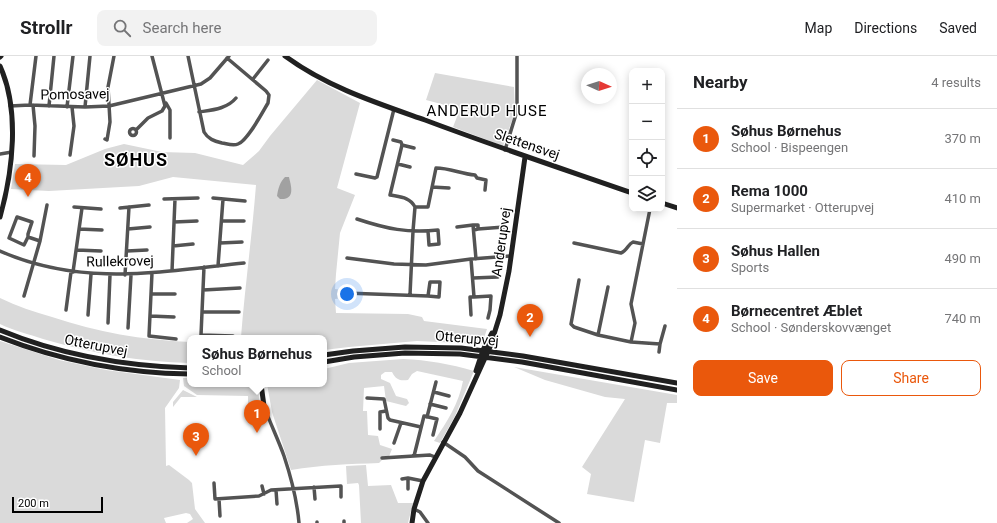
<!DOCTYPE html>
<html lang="en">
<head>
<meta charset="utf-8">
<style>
	body { margin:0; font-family:Roboto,sans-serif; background:#f2f2f2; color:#202124 }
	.controls { position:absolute; right:12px; top:12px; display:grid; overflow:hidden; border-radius:8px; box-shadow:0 2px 10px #0003 }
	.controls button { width:36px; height:36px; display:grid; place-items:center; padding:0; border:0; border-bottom:1px solid #e0e0e0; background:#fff; color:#202124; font:20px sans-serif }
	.compass { position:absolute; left:581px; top:12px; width:36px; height:36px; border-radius:50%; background:#fff; box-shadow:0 2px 10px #0003; rotate:93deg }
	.scale { position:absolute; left:12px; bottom:10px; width:91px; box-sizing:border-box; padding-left:4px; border:2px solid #000; border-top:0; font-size:11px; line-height:14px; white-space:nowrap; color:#000; -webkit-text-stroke:3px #fff; paint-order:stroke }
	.you { position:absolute; left:347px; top:238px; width:14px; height:14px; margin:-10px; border:3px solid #fff; border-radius:50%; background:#1a73e8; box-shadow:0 0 0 6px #1a73e833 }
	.badge { display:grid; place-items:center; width:26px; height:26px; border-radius:50%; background:#ea580c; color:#fff; font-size:13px; font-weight:700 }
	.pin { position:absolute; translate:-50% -33px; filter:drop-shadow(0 1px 2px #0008) }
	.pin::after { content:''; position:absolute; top:21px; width:14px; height:12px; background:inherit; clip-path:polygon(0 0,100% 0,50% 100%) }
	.popup { position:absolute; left:187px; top:279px; width:140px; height:52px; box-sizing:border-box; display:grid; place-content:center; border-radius:8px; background:#fff; filter:drop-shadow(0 1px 3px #0005); font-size:13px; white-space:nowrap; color:#757577 }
	.popup b { font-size:15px; color:#202124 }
	.popup::after { content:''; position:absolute; left:50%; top:100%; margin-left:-8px; border:8px solid transparent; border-top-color:#fff }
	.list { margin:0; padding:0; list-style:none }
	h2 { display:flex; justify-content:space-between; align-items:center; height:52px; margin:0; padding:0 16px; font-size:17px }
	h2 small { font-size:13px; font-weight:400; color:#757577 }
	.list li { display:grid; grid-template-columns:26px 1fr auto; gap:12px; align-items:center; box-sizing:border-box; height:60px; padding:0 16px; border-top:1px solid #e0e0e0 }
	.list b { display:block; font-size:15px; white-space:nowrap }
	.list p { margin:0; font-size:13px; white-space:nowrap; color:#757577 }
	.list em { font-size:13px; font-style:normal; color:#757577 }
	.actions { display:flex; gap:8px; padding:12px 16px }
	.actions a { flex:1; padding:9px 0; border:1px solid #ea580c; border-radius:8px; text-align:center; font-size:14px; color:#ea580c }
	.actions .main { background:#ea580c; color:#fff }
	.icon { flex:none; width:22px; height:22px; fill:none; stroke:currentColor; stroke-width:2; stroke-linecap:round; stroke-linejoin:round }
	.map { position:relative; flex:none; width:677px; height:467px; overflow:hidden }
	header { display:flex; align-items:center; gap:24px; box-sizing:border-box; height:56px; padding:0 20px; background:#fff; border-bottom:1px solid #e0e0e0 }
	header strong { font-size:19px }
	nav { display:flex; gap:22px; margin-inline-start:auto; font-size:14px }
	.search { width:280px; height:36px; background:#f2f2f2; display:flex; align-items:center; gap:10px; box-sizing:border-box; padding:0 14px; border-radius:8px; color:#757577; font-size:15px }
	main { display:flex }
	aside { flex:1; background:#fff }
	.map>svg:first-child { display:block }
	.green { fill:#dadada }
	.water { fill:#a1a1a1 }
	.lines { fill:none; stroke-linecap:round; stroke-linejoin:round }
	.street { stroke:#535353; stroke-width:3.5 }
	.secondary { stroke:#202020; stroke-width:5 }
	.labels { text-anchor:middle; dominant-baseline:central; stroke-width:3; stroke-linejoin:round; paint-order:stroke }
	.street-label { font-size:14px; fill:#000; stroke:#fff }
	.neighbourhood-label { font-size:15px; letter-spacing:1px; fill:#000; stroke:#fff }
	.district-label { font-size:18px; font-weight:bold; letter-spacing:1px; fill:#000; stroke:#fff }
</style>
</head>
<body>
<header>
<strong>Strollr</strong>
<div class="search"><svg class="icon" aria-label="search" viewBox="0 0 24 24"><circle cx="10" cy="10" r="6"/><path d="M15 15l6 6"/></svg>Search here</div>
<nav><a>Map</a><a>Directions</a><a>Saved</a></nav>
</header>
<main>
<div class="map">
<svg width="677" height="467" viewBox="0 0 677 467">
	<rect width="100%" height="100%" fill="#fff"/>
	<!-- green -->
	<path class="green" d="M 435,17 L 514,31 L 515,56 L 503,90 L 453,71 L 460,53 L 426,44 Z
		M 317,24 L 360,47 L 337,132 L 355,139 L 340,177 L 336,218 L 335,233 L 342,234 L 342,242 L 335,243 L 336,257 L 408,258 L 422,261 L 424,265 L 487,273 L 482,288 L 417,285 L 349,291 L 324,294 L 324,282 L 206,282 L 206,280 L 241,281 C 245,230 252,180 256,129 L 173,121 L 139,130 L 49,135 L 11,133 L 15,108 L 66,109 L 105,93 L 124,88 L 162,96 L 195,97 L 243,109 L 259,95 L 270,80 Z
		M 0,242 C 17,250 34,256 52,261 C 97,276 142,284 190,286 L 190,307 C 140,306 91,297 43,283 C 29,278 14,275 0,268 Z
		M 0,285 L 59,304 L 106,314 L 180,324 L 179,332 L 165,352 L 166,410 L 169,409 L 189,424 L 192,427 L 195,453 L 205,467 L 187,467 L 193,463 L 190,458 L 186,457 L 164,462 L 166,467 L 0,467 Z
		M 403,303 C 428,304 450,308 474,315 L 455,360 L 440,387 L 434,385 C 447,366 459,347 463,325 L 417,315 L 412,318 L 408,324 C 400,325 396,324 392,316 L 385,316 L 381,319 L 381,323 L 390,327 L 396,340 L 407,343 L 409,347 L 406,350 L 386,345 L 384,330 L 364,332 L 363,355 L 367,355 L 368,379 L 378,380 L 380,389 L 392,393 L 388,403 L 382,404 L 379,407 C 350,408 321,409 291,414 L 272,356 L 267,328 L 324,328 L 324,313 L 349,307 Z
		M 514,311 L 677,339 L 677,347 L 667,347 L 660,387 L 645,384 L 634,446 L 587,438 L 591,418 L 582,411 L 625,343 L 605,341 L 545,324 Z
		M 183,322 L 190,322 L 190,328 L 257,328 L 260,348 L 248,350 L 248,340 L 197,339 L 184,330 Z
		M 183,334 L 197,341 L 181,341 L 173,351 L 173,346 Z
		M 366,409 L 368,430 L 391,429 L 398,447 L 413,447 L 408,467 L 361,467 L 359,429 L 358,427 L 347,428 L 346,410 Z"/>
	<!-- water -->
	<path class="water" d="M 285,121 L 289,121 C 291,130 296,144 280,143 L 277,140 C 278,133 280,126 285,121 Z"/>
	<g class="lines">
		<!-- street -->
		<path class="street" d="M 188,0 L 204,76 C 208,83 214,85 222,87 C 228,88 233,90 238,88 C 248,84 262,57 268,47 L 269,39 L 266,35 L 227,2
			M 253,23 L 268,4
			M 166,47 L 170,54 L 170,82
			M 30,49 L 36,0
			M 33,49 L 35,70 L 34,100
			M 10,50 L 30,49 L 85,51 L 109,50 L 201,28 L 210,22 L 229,0
			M 49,50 L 54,0
			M 67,51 L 73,0
			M 85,51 L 90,0
			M 199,56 C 212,54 227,53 236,42
			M129.5 76a3.5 3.5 0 1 1 7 0a3.5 3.5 0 1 1-7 0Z
			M 136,74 L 148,62 L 162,55 L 165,50 L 152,0
			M 105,83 L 107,84 L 110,66 L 108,31 L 114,0
			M 393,84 L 401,86 L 402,89
			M 414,92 L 402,89 L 390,139 C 400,141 410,141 415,151
			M 505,94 L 517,55 L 517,0
			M 0,98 L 12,96
			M 70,99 L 74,70 L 72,51
			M 398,108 L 410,111
			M 356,118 L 375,122 L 377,121 L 394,53
			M 432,131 L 449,132
			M 213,142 L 245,145
			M 164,143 L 198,142
			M 74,151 L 101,153
			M 415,151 L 428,151 L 436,112 C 450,112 461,118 475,119 L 477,122 L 486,124 L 485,134
			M 120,152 L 149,149
			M 357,163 C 387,173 407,177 438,174 L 439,188 L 429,189 L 428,175
			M 222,165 L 244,165
			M 174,166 L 197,165
			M 457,171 L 473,169
			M 79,173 L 102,174
			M 128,173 L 150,171
			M 478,173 L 504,171
			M 474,174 L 478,173 L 478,169 L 473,169 L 476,203
			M 28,181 L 24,189 L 9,182 L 17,161 L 32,166 L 28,178 L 28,181 L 40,185
			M 220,187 L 242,186
			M 574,187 L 621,197 C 627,195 628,188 633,186 L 643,188
			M 173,190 L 193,188
			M 77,194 L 101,195
			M 0,195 C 81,231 159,216 244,207
			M 127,195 L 147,194
			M 347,202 L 394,208 L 426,209 L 471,203 L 511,200
			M 218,210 L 223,143
			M 204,211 L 201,279 L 233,280
			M 172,215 L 175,143
			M 73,216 L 82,152
			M 152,217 L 149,280 L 176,283
			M 125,219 L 129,151
			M 473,222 L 498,221
			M 579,224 L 571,268 L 574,271 L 598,279
			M 608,231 L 598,279 L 631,286 L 635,267 L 631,248 L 650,153
			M 203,234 L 240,232
			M 345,237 L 428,240 L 430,226 L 440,226 L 439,241 L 428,240
			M 151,238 L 175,238
			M 410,239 L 413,175 L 415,151
			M 24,240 L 40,185 L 47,149
			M 474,241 L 491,240 L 490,254 L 488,262
			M 66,254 L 71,216
			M 202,256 L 239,256
			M 88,259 L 91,218
			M 471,259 L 470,241 L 474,241 L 471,203
			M 150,260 L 174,261
			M 108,267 L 110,219
			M 128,272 L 131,219
			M 631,286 L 660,288 L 665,270
			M 659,296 L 660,288
			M 434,336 L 449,340
			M 367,342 L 384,343 L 388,362 L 390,364 L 421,371
			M 430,348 L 446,352
			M 264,350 C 270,367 278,383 284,400 C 291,421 297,444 299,467
			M 427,361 L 436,326
			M 380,373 L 380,356 L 386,355
			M 443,386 L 465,401 L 478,415 L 559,467
			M 394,387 L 401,367
			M 414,400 L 424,360 L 437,363 L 433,379
			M 382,402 L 430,399 L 435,401
			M 402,423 L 408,422
			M 214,427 L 215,443 L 259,440 L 271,434 L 341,430 L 341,441
			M 262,430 L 264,438
			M 314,431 L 315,443
			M 408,433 L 408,422 L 423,425
			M 276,434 L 277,448
			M 219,443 L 220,460
			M 414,453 L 420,456 L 428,467
			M 344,465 L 344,467
			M 317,466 L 317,467"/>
		<!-- secondary -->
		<path class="secondary" d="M 285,0 C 327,31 377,47 425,64 C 494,90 563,113 632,137
			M 0,1 L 1,0
			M 0,10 C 20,54 13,115 0,161
			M 662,147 L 677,152
			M 0,274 C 60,299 126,310 190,312
			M 0,281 C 61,305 125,317 190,318
			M 324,299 L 353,295 L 405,291 L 461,292 L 523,300 L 677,327
			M 324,306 L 354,301 L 405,297 L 460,298 L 522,306 L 677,334
			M 476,315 L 483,294 L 492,277
			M 261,328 L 264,350
			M 412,467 L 414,453 L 423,425 L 460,357 L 490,291 L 500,259 L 509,215 L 525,101"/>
	</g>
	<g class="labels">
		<!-- street labels -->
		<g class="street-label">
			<text transform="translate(75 38) rotate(-1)">Pomosavej</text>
			<text transform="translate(527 88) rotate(19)">Slettensvej</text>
			<text transform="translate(501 186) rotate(-82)">Anderupvej</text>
			<text transform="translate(120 205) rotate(-1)">Rullekrovej</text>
			<text transform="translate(467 282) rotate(5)">Otterupvej</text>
			<text transform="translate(96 289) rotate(11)">Otterupvej</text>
		</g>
		<!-- neighbourhood labels -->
		<g class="neighbourhood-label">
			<text x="487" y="55">ANDERUP HUSE</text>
		</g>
		<!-- district labels -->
		<g class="district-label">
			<text x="136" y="103">SØHUS</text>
		</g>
	</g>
</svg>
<div class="controls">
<button>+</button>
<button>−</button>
<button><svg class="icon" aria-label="locate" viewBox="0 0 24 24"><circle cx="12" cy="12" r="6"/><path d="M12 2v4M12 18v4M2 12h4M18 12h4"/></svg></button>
<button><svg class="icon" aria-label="layers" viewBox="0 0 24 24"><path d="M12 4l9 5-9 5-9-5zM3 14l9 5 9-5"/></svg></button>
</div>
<svg class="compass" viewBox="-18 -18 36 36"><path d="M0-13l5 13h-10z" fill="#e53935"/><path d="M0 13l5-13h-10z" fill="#757577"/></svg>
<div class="scale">200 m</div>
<div class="you"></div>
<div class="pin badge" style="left:257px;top:377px">1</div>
<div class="popup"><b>Søhus Børnehus</b>School</div>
<div class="pin badge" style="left:530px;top:281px">2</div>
<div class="pin badge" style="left:196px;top:400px">3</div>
<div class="pin badge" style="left:28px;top:141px">4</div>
</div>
<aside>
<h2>Nearby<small>4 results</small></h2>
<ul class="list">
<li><span class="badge">1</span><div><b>Søhus Børnehus</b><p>School · Bispeengen</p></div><em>370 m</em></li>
<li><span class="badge">2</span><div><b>Rema 1000</b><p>Supermarket · Otterupvej</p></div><em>410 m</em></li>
<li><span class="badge">3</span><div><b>Søhus Hallen</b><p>Sports</p></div><em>490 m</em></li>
<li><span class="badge">4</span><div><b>Børnecentret Æblet</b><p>School · Sønderskovvænget</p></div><em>740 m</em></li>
</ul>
<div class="actions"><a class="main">Save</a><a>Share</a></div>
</aside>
</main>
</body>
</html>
